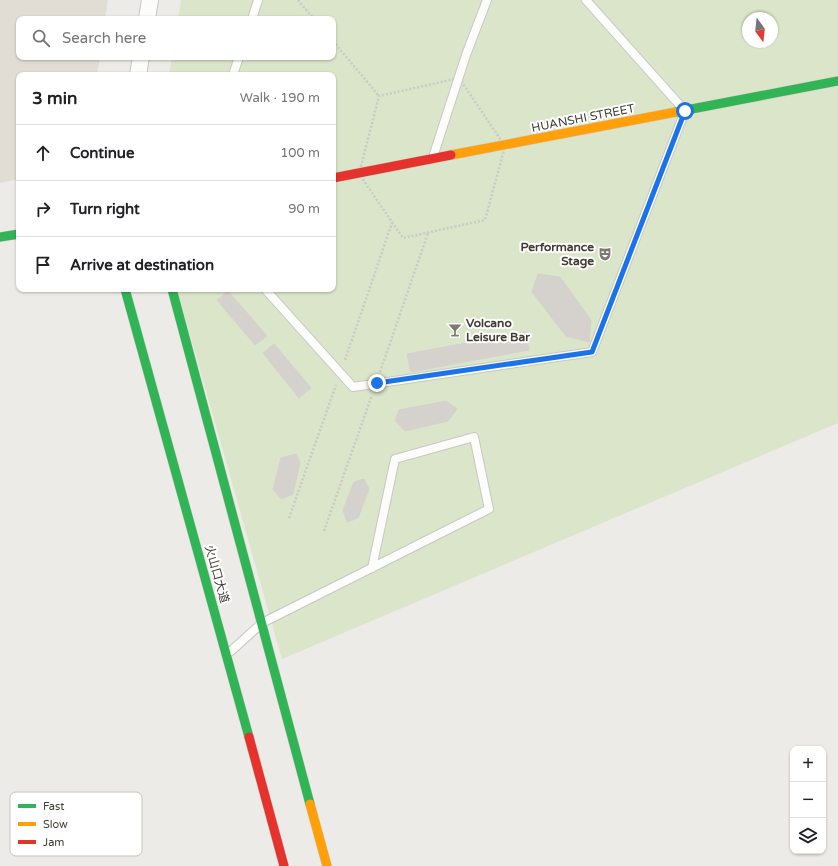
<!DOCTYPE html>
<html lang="en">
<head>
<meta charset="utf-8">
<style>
	body { margin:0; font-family:"Varela Round","Noto Sans SC",sans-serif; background:#f2f2f2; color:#202124 }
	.controls { position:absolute; right:12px; bottom:12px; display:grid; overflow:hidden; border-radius:8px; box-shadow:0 1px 3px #0004 }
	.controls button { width:36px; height:36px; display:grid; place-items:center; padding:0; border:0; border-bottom:1px solid #e0e0e0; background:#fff; color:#202124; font:20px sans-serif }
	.compass { position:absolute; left:742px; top:12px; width:36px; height:36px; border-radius:50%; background:#fff; box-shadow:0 1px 3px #0004; rotate:165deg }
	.stop { position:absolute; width:12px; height:12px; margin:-9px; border:3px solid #1a73e8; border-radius:50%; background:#fff }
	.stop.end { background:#1a73e8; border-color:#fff; box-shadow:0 1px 4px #0008 }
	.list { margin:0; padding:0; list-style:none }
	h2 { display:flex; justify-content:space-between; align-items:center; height:52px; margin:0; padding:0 16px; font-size:17px }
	h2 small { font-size:13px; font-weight:400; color:#757577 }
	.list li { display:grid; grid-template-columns:26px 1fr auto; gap:12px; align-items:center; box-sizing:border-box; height:56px; padding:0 16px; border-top:1px solid #e0e0e0 }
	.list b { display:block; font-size:15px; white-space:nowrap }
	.list em { font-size:13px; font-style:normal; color:#757577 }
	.icon { flex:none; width:22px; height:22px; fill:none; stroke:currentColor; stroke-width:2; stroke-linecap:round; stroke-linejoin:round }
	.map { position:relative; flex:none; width:838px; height:866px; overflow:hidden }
	.search { position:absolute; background:#fff; box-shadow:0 1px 3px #0004; left:16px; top:16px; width:320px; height:44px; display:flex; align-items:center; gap:10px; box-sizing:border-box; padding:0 14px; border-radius:8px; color:#757577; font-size:15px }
	.panel { position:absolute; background:#fff; box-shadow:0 1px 3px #0004; left:16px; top:72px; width:320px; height:220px; border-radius:8px }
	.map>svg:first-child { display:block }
	.residential { fill:#e1ddd4 }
	.park { fill:#dae5c9; fill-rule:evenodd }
	.building { fill:#d5d2ce; stroke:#d5d2cd }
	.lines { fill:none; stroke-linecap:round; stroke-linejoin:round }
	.lane-casing { stroke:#c9c7c3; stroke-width:10 }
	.street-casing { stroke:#c9c7c3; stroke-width:18 }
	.fast-casing { stroke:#cecac1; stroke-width:10 }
	.slow-casing { stroke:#cecac1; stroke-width:10 }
	.jam-casing { stroke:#cecac1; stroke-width:10 }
	.path { stroke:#cbcac6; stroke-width:2.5; stroke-dasharray:2 2; stroke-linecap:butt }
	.lane { stroke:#fcfcfb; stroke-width:8 }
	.street { stroke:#fcfcfb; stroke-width:16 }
	.fast { stroke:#30b455; stroke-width:9 }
	.slow { stroke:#ff9f0a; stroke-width:9 }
	.jam { stroke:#e5322d; stroke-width:9 }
	.route { stroke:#1a73e8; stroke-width:5 }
	.labels { text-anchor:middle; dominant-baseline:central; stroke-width:4; stroke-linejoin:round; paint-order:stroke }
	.street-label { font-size:12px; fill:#413c34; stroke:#fff }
	.poi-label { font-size:12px; font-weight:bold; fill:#413c34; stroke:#fff; text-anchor:end }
	.key { fill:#fff; stroke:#c6c4c2; stroke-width:1 }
	.key-label { font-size:11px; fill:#413c34 }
</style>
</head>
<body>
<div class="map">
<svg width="838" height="866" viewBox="0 0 838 866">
	<rect width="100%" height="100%" fill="#edebe7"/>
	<!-- residential -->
	<path class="residential" d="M 0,0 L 108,0 L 105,19 L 19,19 L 19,57 L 100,57 L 97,75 L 19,75 L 19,179 L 0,183 Z"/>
	<!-- park -->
	<path class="park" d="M 181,0 L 838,0 L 838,423 L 282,659 L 177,289 L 333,289 L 333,75 L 169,75 L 172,57 L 333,57 L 333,19 L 178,19 ZM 748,18 L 772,18 L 772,42 L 748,42 Z"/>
	<!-- building -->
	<path class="building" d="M 538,274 L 560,277 L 591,320 L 589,342 L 566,336 L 532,292 Z
		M 228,291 L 267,336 L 255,345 L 217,300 Z
		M 526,332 L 529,350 L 411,372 L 407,354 Z
		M 274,344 L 311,388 L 299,398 L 263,353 Z
		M 446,401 L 457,409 L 448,421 L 405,431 L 395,421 L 399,410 Z
		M 296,454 L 300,463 L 293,494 L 281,499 L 273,489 L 281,458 Z
		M 364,479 L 369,489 L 358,518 L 347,522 L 343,510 L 354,482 Z"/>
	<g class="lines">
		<!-- lane casing -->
		<g class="lane-casing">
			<path id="lane" d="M 252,19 L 258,0
				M 233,75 L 239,57
				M 433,157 L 466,55 L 487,0
				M 265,289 L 353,387 L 592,352 L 685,111 L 586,0
				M 231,651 L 262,623 L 489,509 L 474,437 L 395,459 L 372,568"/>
		</g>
		<!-- street casing -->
		<g class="street-casing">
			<path id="street" d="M 147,19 L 150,0
				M 138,75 L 141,57"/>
		</g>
		<!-- fast casing -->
		<g class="fast-casing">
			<path id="fast" d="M 676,112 L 838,81
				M 0,237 L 19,234
				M 125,289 L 249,737
				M 172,289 L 310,804"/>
		</g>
		<!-- slow casing -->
		<g class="slow-casing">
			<path id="slow" d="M 451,155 L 676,112
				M 310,804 L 327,866"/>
		</g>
		<!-- jam casing -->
		<g class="jam-casing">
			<path id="jam" d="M 333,178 L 451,155
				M 249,737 L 284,866"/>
		</g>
		<!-- path -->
		<path class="path" d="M 298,0 L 314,19
			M 333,41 L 379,96
			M 459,78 L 505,146 L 485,220 L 403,238 L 359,174 L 379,96 Z
			M 345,360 L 392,223
			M 380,372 L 428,233
			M 289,518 L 336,385
			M 324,531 L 372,395"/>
		<!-- lane -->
		<use href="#lane" class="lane"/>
		<!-- street -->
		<use href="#street" class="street"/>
		<!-- fast -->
		<use href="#fast" class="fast"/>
		<!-- slow -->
		<use href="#slow" class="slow"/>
		<!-- jam -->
		<use href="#jam" class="jam"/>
	</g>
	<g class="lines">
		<!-- route -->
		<path class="route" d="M 377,383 L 592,352 L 685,111"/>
	</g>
	<!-- icons -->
	<defs>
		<g id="theatre-bare" transform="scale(1.08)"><path d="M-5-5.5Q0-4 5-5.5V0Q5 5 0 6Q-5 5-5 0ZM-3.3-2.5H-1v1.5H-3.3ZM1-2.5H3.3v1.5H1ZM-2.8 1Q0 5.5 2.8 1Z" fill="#7d7973" stroke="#fff" stroke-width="2.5" paint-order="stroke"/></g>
		<g id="bar-bare" transform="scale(1.08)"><path d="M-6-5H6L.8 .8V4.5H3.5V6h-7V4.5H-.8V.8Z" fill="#7d7973" stroke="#fff" stroke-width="2.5" paint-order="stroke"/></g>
	</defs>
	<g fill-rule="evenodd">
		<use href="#theatre-bare" x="605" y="254"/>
		<use href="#bar-bare" x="455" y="330"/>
	</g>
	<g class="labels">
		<!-- street labels -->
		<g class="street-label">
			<text transform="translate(583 118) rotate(-11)">HUANSHI STREET</text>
			<text transform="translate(217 574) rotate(74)">火山口大道</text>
		</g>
		<!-- poi labels -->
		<g class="poi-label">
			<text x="594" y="247">Performance<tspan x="594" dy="14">Stage</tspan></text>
			<text x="466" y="323" text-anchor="start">Volcano<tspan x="466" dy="14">Leisure Bar</tspan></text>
		</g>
	</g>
	<!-- legend -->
	<rect x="10" y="792" width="132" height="64" rx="6" class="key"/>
	<rect x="18" y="804" width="18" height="4" fill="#30b455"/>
	<rect x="18" y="822" width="18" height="4" fill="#ff9f0a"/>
	<rect x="18" y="840" width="18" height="4" fill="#e5322d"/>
	<g class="key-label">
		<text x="43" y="810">Fast</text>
		<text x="43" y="828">Slow</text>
		<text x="43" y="846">Jam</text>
	</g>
</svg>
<div class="controls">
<button>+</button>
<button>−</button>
<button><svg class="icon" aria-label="layers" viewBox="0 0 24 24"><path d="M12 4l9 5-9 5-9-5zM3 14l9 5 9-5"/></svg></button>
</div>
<svg class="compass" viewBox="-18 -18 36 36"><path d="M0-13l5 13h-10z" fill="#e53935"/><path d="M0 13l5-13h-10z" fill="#757577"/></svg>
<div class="stop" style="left:685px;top:111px"></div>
<div class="stop end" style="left:377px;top:383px"></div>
<div class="search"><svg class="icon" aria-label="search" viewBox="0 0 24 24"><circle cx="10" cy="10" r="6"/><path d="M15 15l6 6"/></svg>Search here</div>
<section class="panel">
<h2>3 min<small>Walk · 190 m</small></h2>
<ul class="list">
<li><svg class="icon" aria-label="ahead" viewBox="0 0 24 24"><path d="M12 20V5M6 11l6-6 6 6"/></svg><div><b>Continue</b></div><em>100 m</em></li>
<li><svg class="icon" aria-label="right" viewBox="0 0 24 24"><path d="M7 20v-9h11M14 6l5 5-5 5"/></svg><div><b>Turn right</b></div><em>90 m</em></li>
<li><svg class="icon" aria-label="arrive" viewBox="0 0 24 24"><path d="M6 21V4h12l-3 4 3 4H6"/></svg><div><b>Arrive at destination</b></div></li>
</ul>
</section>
</div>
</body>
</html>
